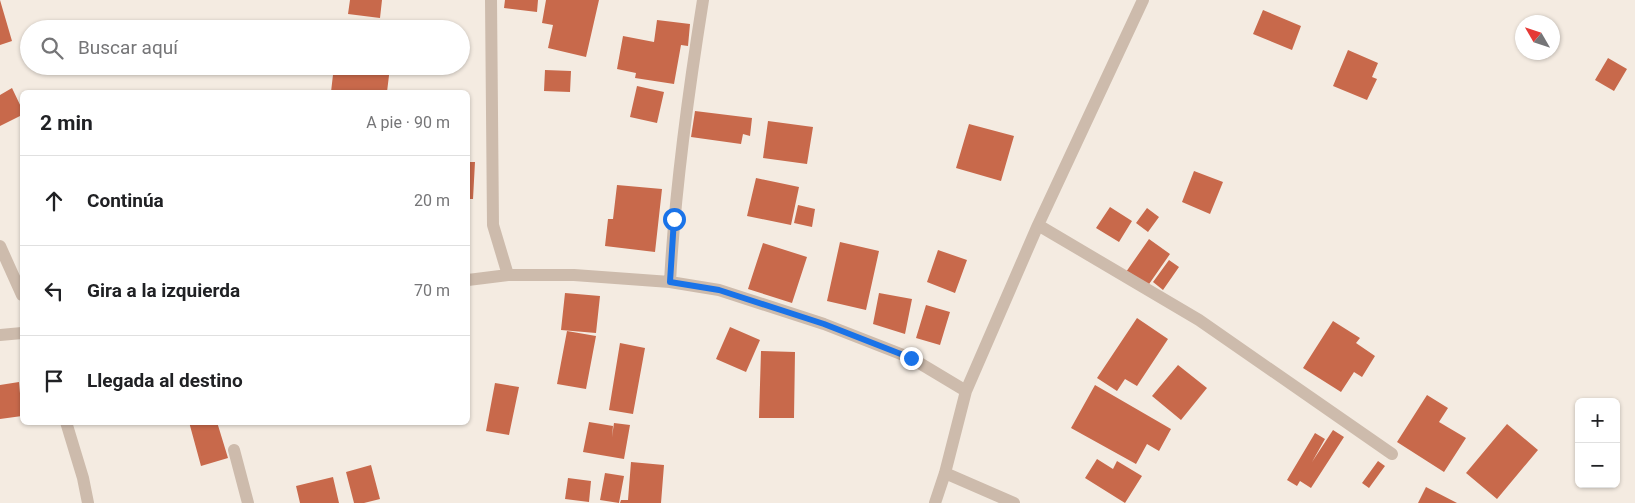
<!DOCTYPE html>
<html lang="es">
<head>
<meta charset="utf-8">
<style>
	body { margin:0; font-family:Roboto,sans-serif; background:#f2f2f2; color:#202124 }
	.controls { position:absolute; right:15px; bottom:15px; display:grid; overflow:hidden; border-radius:8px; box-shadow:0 1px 4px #0004 }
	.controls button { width:45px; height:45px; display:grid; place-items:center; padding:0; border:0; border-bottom:1px solid #e0e0e0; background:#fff; color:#202124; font:25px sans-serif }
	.compass { position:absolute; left:1515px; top:15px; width:45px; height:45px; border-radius:50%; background:#fff; box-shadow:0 1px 4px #0004; rotate:309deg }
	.stop { position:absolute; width:15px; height:15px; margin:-11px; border:4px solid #1a73e8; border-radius:50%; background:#fff }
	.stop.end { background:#1a73e8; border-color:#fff; box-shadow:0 1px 5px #0008 }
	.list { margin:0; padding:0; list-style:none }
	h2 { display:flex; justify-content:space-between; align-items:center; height:65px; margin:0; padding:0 20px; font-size:21px }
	h2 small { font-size:16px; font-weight:400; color:#757577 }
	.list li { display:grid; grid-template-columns:32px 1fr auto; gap:15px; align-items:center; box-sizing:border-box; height:90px; padding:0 20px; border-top:1px solid #e0e0e0 }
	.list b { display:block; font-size:19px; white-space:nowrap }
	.list em { font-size:16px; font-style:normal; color:#757577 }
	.icon { flex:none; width:28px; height:28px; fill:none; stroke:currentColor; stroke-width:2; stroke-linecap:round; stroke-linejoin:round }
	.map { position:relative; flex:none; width:1635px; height:503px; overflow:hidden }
	.search { position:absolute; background:#fff; box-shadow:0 1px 4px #0004; left:20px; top:20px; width:450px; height:55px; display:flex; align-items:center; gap:12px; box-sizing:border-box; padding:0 18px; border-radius:28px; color:#757577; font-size:19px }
	.panel { position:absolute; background:#fff; box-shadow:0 1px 4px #0004; left:20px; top:90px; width:450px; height:335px; border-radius:8px }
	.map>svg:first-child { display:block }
	.building { fill:#c8694b }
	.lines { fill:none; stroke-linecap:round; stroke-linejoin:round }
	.minor { stroke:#cdbbac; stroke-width:12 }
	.route { stroke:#1a73e8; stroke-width:6 }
</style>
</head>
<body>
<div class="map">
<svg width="1635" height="503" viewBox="0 0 1635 503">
	<rect width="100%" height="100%" fill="#f4ebe1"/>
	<!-- building -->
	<path class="building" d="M 0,0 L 12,41 L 0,45 Z
		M 350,0 L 382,0 L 380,18 L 348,14 Z
		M 505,0 L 538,0 L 537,12 L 504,8 Z
		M 546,0 L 599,0 L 586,57 L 548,48 L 553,25 L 542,23 Z
		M 1263,10 L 1301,26 L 1292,50 L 1253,34 Z
		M 657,20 L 690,24 L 688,46 L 681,45 L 674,84 L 635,78 L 636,73 L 617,69 L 623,36 L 654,42 Z
		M 1348,50 L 1378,63 L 1372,77 L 1377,79 L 1367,100 L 1333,86 Z
		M 1608,58 L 1627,69 L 1614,91 L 1595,80 Z
		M 334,66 L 390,67 L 387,92 L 331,92 Z
		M 545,70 L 571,71 L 570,92 L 544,91 Z
		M 637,86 L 664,92 L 657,123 L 630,117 Z
		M 12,88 L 22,109 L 22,115 L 0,126 L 0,95 Z
		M 695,111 L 752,118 L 750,136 L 743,134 L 741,144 L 691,137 Z
		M 768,121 L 813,127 L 807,164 L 763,158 Z
		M 969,124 L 1014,136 L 1001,181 L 956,168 Z
		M 468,162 L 475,162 L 473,199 L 468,199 Z
		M 1194,171 L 1223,182 L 1210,214 L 1182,202 Z
		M 756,178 L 799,187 L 791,225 L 747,216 Z
		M 617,185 L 662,189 L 655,252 L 605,246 L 608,219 L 613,219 Z
		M 798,205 L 815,209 L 812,227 L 794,223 Z
		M 1110,207 L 1132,221 L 1119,242 L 1096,228 Z
		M 1147,208 L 1159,217 L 1148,232 L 1136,223 Z
		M 1149,239 L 1170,254 L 1147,287 L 1126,272 Z
		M 840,242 L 879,251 L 866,310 L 827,301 Z
		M 763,243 L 807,257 L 792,303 L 748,289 Z
		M 938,250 L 967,260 L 955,293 L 927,282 Z
		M 1169,260 L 1179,267 L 1163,290 L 1153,282 Z
		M 565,293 L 600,296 L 596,333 L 561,330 Z
		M 879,293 L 912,299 L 905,334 L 873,324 Z
		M 926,305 L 950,312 L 940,345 L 916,338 Z
		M 1137,318 L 1168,339 L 1137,386 L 1125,379 L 1117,391 L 1097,378 Z
		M 1333,321 L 1360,338 L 1356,343 L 1375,356 L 1362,377 L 1354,372 L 1341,392 L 1303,368 Z
		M 730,327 L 760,340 L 746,372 L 716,359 Z
		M 567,331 L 596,336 L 586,389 L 557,384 Z
		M 620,343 L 645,348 L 633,414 L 609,410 Z
		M 761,351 L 795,352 L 794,418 L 759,418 Z
		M 1178,365 L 1207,388 L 1181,420 L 1152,396 Z
		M 19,382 L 22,416 L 0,419 L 0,385 Z
		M 495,383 L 519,387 L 509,435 L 486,431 Z
		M 1095,385 L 1171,429 L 1159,451 L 1147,444 L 1136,464 L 1071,428 Z
		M 1427,395 L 1448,408 L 1439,422 L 1466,438 L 1444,472 L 1397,442 Z
		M 189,422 L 217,422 L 228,458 L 201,466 Z
		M 589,422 L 613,426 L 612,437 L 614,423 L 630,425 L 624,459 L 583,452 Z
		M 1507,424 L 1538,450 L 1497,499 L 1466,473 Z
		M 1333,430 L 1344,437 L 1311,488 L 1300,481 L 1297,486 L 1287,480 L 1315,433 L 1325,439 L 1312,462 Z
		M 1097,459 L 1113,469 L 1117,461 L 1142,476 L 1125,503 L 1085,478 Z
		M 1378,461 L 1385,466 L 1369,488 L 1362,483 Z
		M 631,462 L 664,465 L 661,503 L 620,503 L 621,500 L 628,500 Z
		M 371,465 L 380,499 L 364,503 L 354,503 L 346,472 Z
		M 605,473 L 624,476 L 619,503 L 600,500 Z
		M 333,477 L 339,503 L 300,503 L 296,486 Z
		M 568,478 L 591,481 L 589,502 L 565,499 Z
		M 1426,487 L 1457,503 L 1418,503 Z"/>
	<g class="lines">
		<!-- minor -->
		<path class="minor" d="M 491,0 L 493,225 L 508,275
			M 1038,225 L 1199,320 L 1392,454
			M 0,246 L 22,295
			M 468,280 L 508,275 L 574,275 L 670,282 L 719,290 L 824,324 L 911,358 L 966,391
			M 670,282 C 675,188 688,94 703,0
			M 0,335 L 22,333
			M 66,422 L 83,478 L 88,503
			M 234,450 L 248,503
			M 945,473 L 1014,503
			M 935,503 L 945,473 L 966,391 L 1038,225 L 1143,0"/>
	</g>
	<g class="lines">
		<!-- route -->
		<path class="route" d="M 674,219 L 670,282 L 719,290 L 824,324 L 911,358"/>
	</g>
</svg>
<div class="controls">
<button>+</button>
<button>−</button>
</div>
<svg class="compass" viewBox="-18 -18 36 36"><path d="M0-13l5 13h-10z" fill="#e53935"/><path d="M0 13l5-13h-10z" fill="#757577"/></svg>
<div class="stop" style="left:674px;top:219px"></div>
<div class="stop end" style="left:911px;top:358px"></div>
<div class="search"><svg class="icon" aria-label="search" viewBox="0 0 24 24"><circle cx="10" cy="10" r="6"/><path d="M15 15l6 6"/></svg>Buscar aquí</div>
<section class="panel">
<h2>2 min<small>A pie · 90 m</small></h2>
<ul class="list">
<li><svg class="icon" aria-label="ahead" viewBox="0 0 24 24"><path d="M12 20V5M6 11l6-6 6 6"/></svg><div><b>Continúa</b></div><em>20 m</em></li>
<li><svg class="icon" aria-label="left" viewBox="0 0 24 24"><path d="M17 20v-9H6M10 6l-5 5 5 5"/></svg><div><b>Gira a la izquierda</b></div><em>70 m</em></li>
<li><svg class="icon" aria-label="arrive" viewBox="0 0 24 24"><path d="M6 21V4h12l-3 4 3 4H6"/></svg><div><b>Llegada al destino</b></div></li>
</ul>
</section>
</div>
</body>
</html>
